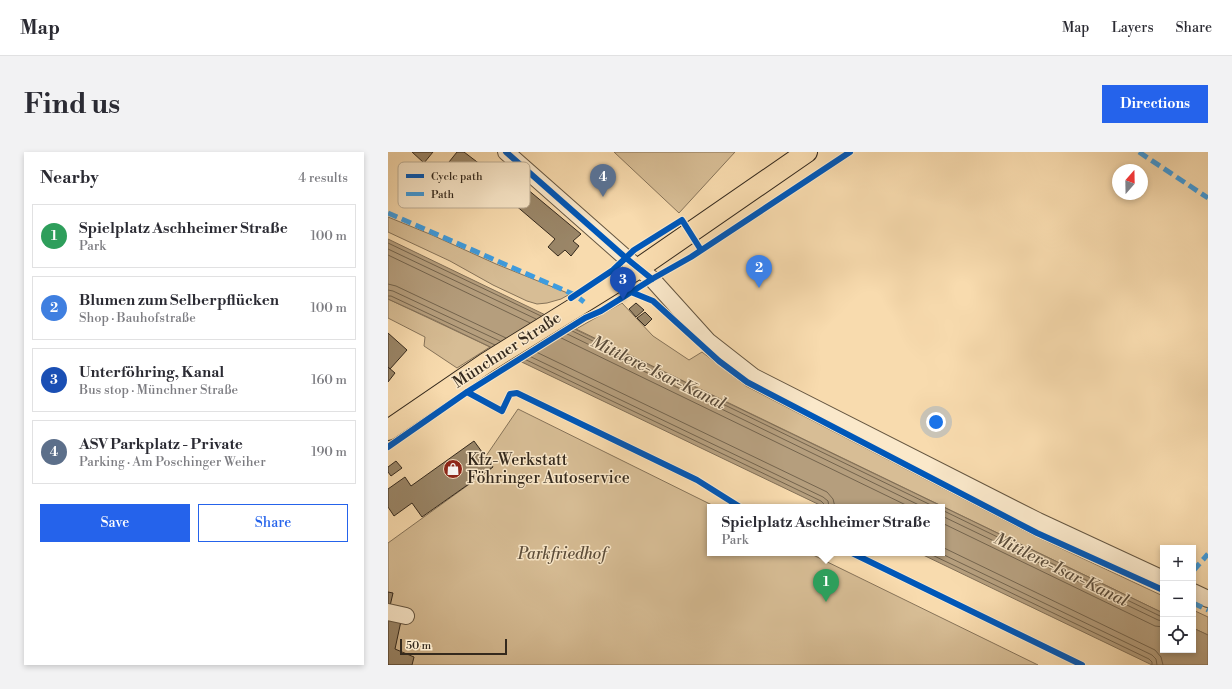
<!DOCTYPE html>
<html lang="en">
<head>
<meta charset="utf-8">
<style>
	body { margin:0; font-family:"Libre Bodoni",serif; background:#f2f2f3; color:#2b2b33 }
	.controls { position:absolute; right:12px; bottom:12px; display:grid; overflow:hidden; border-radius:0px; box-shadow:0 2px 6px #0003 }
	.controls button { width:36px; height:36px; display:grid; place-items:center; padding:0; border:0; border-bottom:1px solid #e1e1e2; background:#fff; color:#2b2b33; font:20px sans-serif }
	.compass { position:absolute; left:724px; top:12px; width:36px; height:36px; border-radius:50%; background:#fff; box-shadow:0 2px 6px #0003; rotate:20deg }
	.scale { position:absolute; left:12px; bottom:10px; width:107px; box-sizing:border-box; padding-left:4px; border:2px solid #34291d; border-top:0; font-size:11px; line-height:14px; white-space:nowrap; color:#34291d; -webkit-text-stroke:3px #fae8ca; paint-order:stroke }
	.you { position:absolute; left:548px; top:270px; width:14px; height:14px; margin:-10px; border:3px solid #fff; border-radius:50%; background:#1a73e8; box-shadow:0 0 0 6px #1a73e833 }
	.badge { display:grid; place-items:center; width:26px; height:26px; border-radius:50%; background:#2563eb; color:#fff; font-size:13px; font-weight:700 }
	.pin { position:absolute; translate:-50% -33px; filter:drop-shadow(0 1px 2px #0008) }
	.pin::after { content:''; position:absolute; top:21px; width:14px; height:12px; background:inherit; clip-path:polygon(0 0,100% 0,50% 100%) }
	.popup { position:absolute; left:319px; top:352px; width:238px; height:52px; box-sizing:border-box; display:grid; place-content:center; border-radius:0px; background:#fff; filter:drop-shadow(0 1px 3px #0005); font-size:13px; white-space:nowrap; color:#7c7c81 }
	.popup b { font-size:15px; color:#2b2b33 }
	.popup::after { content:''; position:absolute; left:50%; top:100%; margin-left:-8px; border:8px solid transparent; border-top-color:#fff }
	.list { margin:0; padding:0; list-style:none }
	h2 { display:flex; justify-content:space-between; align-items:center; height:52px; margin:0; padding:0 16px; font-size:17px }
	h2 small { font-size:13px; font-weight:400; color:#7c7c81 }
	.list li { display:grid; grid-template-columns:26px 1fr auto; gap:12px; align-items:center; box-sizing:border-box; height:64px; margin:0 8px 8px; padding:0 8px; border:1px solid #e1e1e2; border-radius:0px }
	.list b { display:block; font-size:15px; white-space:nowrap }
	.list p { margin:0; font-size:13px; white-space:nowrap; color:#7c7c81 }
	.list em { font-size:13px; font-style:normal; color:#7c7c81 }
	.actions { display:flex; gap:8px; padding:12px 16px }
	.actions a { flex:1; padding:9px 0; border:1px solid #2563eb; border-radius:0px; text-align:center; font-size:14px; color:#2563eb }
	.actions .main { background:#2563eb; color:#fff }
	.icon { flex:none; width:22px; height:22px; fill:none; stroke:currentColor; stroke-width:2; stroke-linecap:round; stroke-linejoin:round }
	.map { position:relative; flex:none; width:820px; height:513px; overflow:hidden; border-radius:0px }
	header { display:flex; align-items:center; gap:24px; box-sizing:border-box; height:56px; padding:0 20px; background:#fff; border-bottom:1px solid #e1e1e2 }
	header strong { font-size:19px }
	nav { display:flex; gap:22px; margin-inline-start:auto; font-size:14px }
	.intro { display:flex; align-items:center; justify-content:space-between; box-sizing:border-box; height:96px; padding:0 24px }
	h1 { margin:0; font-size:28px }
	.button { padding:10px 18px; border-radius:0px; background:#2563eb; color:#fff; font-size:14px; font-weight:700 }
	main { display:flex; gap:24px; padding:0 24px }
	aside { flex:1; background:#fff; border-radius:0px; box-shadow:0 2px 6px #0003 }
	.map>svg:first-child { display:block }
	.green { fill:#d7bd95; stroke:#867359 }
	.water { fill:#b59e7d; stroke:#816f57 }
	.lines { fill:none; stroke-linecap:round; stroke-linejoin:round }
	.shore { stroke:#74644d; stroke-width:1 }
	.building { fill:#9a8668; stroke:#34291d }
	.minor-casing { stroke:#655641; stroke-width:18 }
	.major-casing { stroke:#34291d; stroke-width:22 }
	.minor { stroke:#fae8ca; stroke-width:16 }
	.major { stroke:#f8dbae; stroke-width:20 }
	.quiet { stroke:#3e9cdf; stroke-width:5; stroke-dasharray:10 5; stroke-linecap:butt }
	.cycleway-casing { stroke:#fae8ca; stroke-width:8 }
	.cycleway { stroke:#0057b8; stroke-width:6 }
	.labels { text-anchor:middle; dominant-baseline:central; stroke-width:3; stroke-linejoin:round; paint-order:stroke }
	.street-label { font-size:16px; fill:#34291d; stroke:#fae8ca }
	.poi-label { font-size:16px; fill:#34291d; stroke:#fae8ca; text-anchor:start }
	.park-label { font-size:16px; font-style:italic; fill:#5d4e3b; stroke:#fae8ca }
	.water-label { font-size:17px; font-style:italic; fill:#5b4c3a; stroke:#fae8ca }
	.key { fill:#fae8ca; stroke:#bfaf96; stroke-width:1 }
	.key-label { font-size:11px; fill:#34291d }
</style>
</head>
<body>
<header>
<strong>Map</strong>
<nav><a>Map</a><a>Layers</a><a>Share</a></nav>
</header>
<div class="intro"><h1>Find us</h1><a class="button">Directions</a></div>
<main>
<aside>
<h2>Nearby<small>4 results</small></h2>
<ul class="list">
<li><span class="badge" style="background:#2e9e5b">1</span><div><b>Spielplatz Aschheimer Straße</b><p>Park</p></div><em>100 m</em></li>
<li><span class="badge" style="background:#3f7fe0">2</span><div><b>Blumen zum Selberpflücken</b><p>Shop · Bauhofstraße</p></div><em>100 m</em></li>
<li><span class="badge" style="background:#1a4fb4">3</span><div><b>Unterföhring, Kanal</b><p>Bus stop · Münchner Straße</p></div><em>160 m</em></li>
<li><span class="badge" style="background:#5c6f8a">4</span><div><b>ASV Parkplatz - Private</b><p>Parking · Am Poschinger Weiher</p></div><em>190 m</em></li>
</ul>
<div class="actions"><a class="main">Save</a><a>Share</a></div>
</aside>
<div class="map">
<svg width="820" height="513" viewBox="0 0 820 513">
	<rect width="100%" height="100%" fill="#f8dbae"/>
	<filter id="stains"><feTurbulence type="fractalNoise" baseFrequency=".005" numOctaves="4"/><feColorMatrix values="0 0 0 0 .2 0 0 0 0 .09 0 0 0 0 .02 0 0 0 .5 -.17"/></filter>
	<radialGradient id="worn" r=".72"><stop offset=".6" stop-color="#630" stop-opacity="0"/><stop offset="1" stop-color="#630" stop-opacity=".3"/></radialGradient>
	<!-- green -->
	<path class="green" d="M 226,0 L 347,0 L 291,61 Z
		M 0,65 L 44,83 L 108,112 L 182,142 L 173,147 L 159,151 L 149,152 L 139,149 L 105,133 L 62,109 L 0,80 Z
		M 0,147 L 102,195 L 69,216 L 36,194 L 37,185 L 0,166 Z
		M 234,151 L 265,184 L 301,208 L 314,200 L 358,234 L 649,385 L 775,444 L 775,461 L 188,177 Z
		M 130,257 L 328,355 L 322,355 L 322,401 L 421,401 L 650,513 L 0,513 L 0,391 L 105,315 L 98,304 Z
		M 805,458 L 820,465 L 820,483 L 805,476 Z"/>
	<!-- water -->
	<path class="water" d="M 0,87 L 775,461 L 775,498 L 805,498 L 805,476 L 820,483 L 820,513 L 764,513 L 531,401 L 554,401 L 554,355 L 436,355 L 44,167 L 0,147 Z"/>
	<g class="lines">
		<!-- shore -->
		<path class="shore" d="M 0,91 L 153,164
			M 0,97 L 148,167
			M 0,103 L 142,171
			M 0,132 L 8,134 L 118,186
			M 0,138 L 5,139 L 112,189
			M 0,144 L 3,144 L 107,193
			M 176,175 L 547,355
			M 171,178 L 535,355
			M 165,182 L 522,355
			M 142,197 L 439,340 L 445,347 L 447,355
			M 135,201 L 435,345 L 440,349 L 441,355
			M 130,204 L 433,349 L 436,352 L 436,355
			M 554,358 L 772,464 L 775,464
			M 554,364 L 770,468 L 775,469
			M 554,371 L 767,474 L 775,475
			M 554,395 L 767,498 L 773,505 L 775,513
			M 540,401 L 761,507 L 764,510 L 764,513
			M 552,401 L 764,503 L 768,507 L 769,513"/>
	</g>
	<!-- building -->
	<path class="building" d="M 24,0 L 45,0 L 36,11 Z
		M 69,0 L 76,0 L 101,19 L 91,33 L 61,10 Z
		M 139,37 L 193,82 L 185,89 L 191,94 L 183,104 L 177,98 L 170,104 L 160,95 L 167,87 L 126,52 Z
		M 248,151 L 256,158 L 248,165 L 241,157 Z
		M 257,160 L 264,167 L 257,174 L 249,166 Z
		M 0,181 L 19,198 L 2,217 L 0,215 Z
		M 0,215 L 7,221 L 0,230 Z
		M 86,289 L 105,315 L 34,365 L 24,351 L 6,364 L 0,355 L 0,337 L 17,325 L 23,334 Z
		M 8,309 L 14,316 L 3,324 L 0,320 L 0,315 Z
		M 0,440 L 5,441 L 2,454 L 0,453 Z
		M 0,466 L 13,469 L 7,497 L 26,505 L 24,513 L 0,513 Z"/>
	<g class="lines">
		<!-- minor casing -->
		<g class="minor-casing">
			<path id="minor" d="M 118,0 L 238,106 L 264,127 L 320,189 L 366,225 L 650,369 L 775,427
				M 805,440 L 820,447
				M 0,460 L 18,464"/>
		</g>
		<!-- major casing -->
		<g class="major-casing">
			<path id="major" d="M 0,278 L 98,211 L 251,116 L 419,0"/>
		</g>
		<!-- minor -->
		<use href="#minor" class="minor"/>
		<!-- major -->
		<use href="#major" class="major"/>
		<!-- quiet -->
		<path class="quiet" d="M 751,0 L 820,46
			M 0,61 L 187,143 L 196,150
			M 805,419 L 820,402
			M 805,451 L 820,458"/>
		<!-- cycleway casing -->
		<g class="cycleway-casing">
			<path id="cycleway" d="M 118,0 L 238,106 L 264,127
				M 243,140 L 265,149 L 331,209 L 359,230 L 649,381 L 775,438
				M 183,146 L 225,118 L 246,98 L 294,68 L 313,98
				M 79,240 L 114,259 L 122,242 L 129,241 L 309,328 L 352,355
				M 0,295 L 79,240 L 197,166 L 213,159 L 264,127 L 303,105 L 462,0
				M 464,401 L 694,513"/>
		</g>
		<!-- cycleway -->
		<use href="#cycleway" class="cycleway"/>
	</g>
	<!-- icons -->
	<defs>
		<g id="shop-disc" transform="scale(1)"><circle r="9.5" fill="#8f2418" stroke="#fae8ca"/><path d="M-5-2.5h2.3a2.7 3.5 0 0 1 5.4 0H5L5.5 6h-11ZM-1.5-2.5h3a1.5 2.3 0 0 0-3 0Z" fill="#fff"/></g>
	</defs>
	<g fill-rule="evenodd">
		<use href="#shop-disc" x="65" y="317"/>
	</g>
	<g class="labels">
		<!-- street labels -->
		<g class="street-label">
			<text transform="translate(119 198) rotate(-33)">Münchner Straße</text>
		</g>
		<!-- poi labels -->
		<g class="poi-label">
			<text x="79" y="308">Kfz-Werkstatt<tspan x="79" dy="18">Föhringer Autoservice</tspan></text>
		</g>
		<!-- park labels -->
		<g class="park-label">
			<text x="174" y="402">Parkfriedhof</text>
		</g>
		<!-- water labels -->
		<g class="water-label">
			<text transform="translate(270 221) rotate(26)">Mittlere-Isar-Kanal</text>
			<text transform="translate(673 418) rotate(26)">Mittlere-Isar-Kanal</text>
		</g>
	</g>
	<!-- legend -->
	<rect x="10" y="10" width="132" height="46" rx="6" class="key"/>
	<rect x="18" y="22" width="18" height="4" fill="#0057b8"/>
	<rect x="18" y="40" width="18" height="4" fill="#3e9cdf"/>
	<g class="key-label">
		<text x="43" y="28">Cycle path</text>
		<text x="43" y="46">Path</text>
	</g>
	<rect width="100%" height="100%" filter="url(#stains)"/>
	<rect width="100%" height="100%" fill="url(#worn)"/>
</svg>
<div class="controls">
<button>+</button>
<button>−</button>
<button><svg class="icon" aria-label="locate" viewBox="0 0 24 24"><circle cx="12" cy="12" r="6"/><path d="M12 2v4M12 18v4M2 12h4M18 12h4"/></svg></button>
</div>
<svg class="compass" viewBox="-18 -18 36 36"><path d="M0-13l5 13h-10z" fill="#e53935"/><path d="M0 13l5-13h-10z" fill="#7c7c81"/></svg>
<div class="scale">50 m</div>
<div class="you"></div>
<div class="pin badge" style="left:438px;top:450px;background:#2e9e5b">1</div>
<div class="popup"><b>Spielplatz Aschheimer Straße</b>Park</div>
<div class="pin badge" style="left:371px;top:136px;background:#3f7fe0">2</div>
<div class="pin badge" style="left:235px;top:148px;background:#1a4fb4">3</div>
<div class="pin badge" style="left:215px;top:45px;background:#5c6f8a">4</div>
</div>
</main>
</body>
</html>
